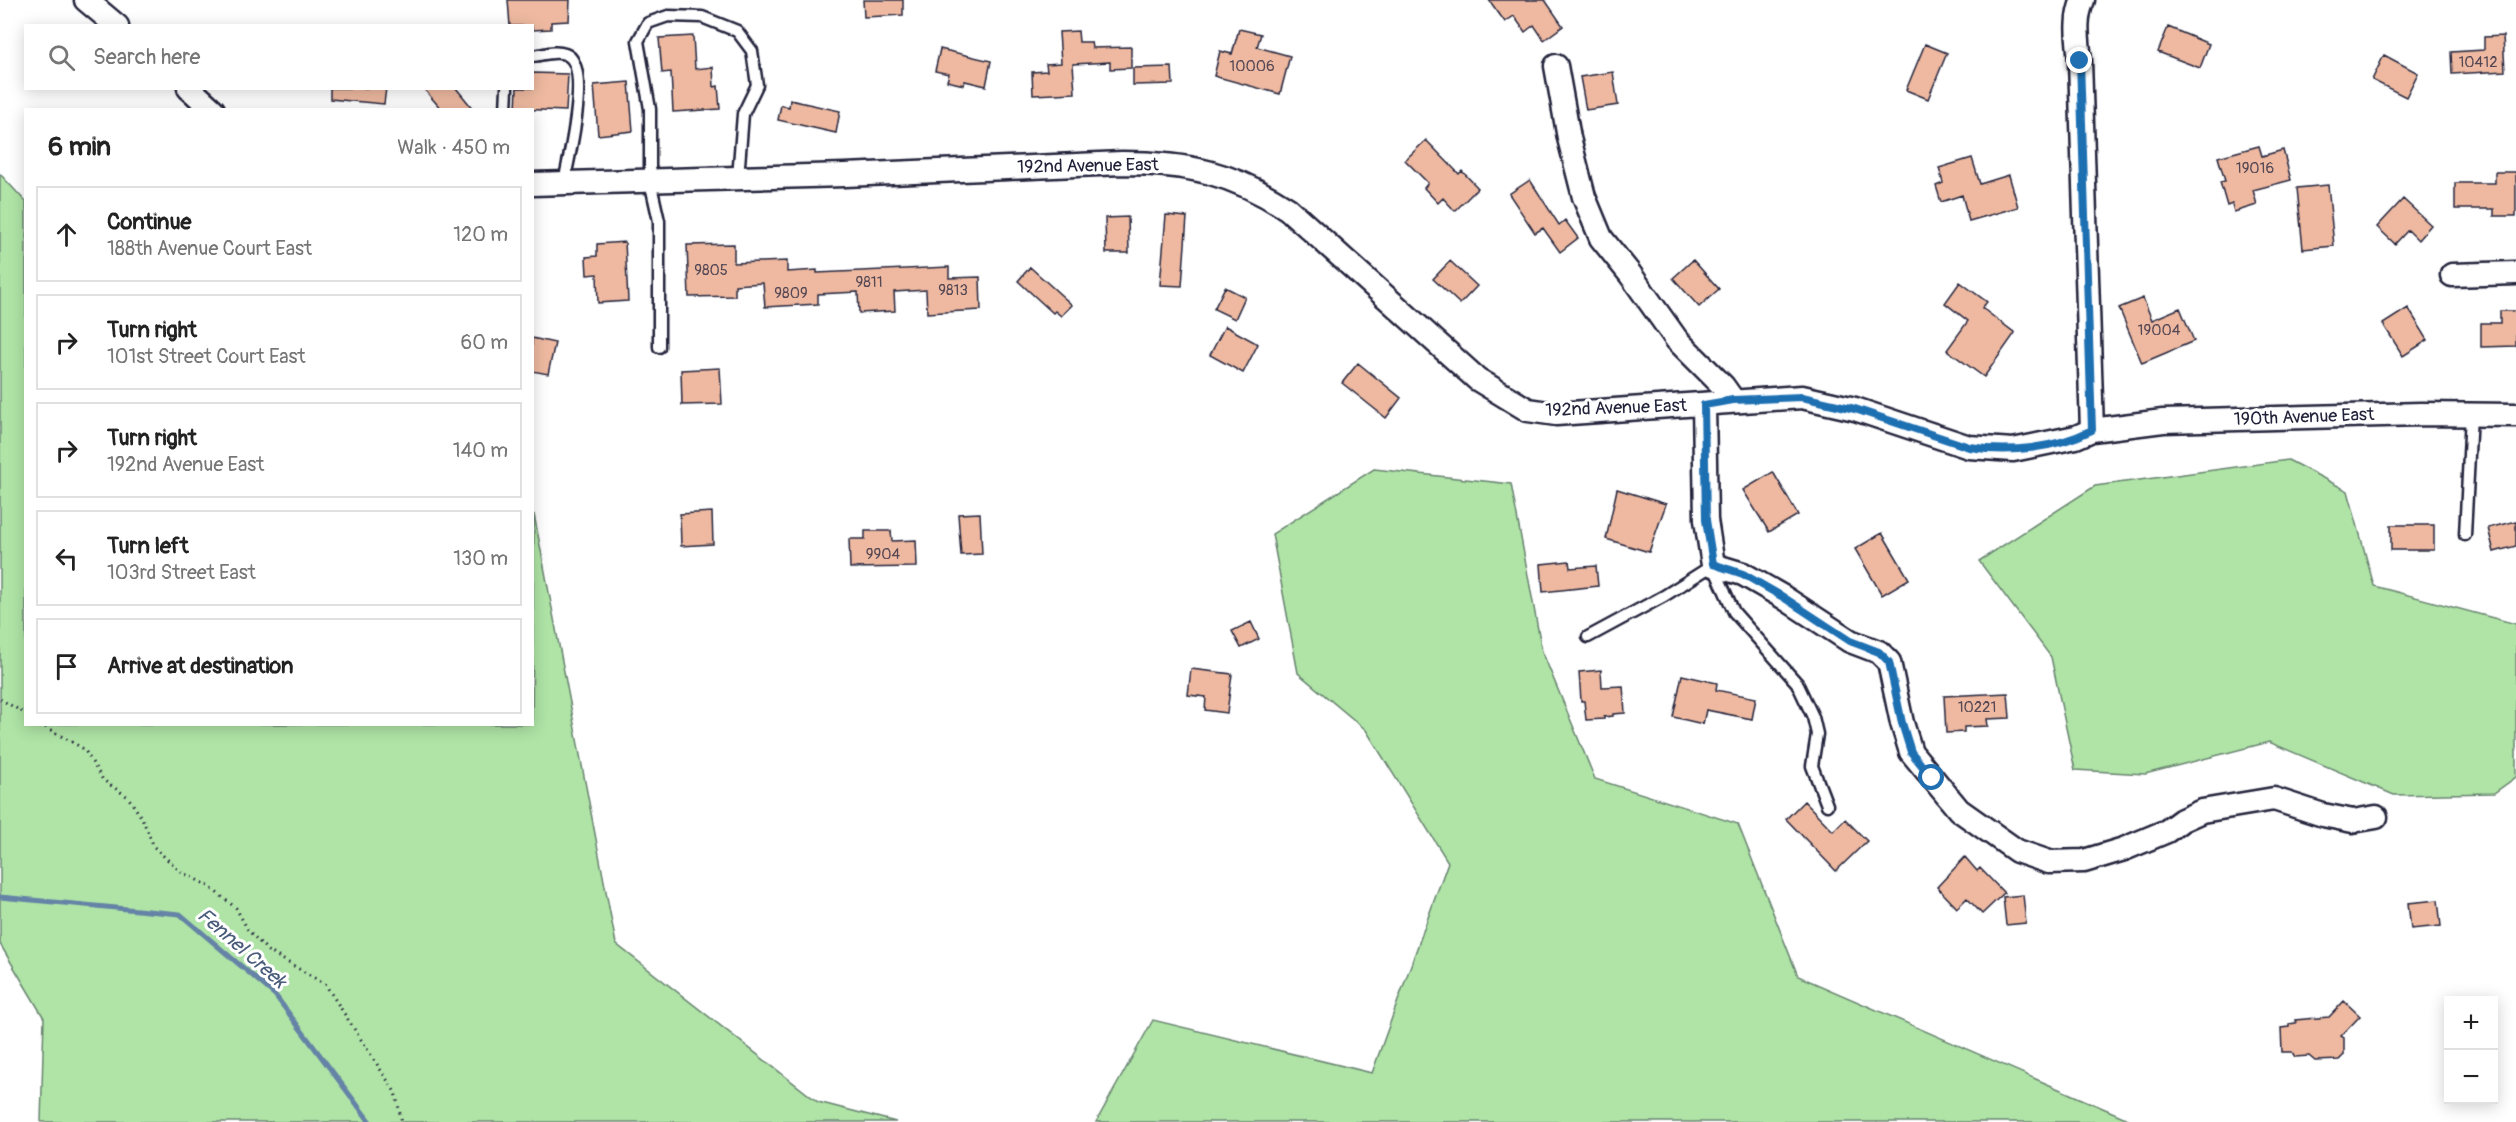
<!DOCTYPE html>
<html lang="en">
<head>
<meta charset="utf-8">
<style>
	body { margin:0; font-family:Pangolin,sans-serif; background:#f6f6f6; color:#222 }
	.controls { position:absolute; right:18px; bottom:18px; display:grid; overflow:hidden; border-radius:0px; box-shadow:0 3px 15px #0003 }
	.controls button { width:54px; height:54px; display:grid; place-items:center; padding:0; border:0; border-bottom:2px solid #e0e0e0; background:#fff; color:#222; font:30px sans-serif }
	.stop { position:absolute; width:18px; height:18px; margin:-14px; border:4px solid #1f6fb2; border-radius:50%; background:#fff }
	.stop.end { background:#1f6fb2; border-color:#fff; box-shadow:0 2px 6px #0008 }
	.list { margin:0; padding:0; list-style:none }
	h2 { display:flex; justify-content:space-between; align-items:center; height:78px; margin:0; padding:0 24px; font-size:26px }
	h2 small { font-size:20px; font-weight:400; color:#767676 }
	.list li { display:grid; grid-template-columns:39px 1fr auto; gap:18px; align-items:center; box-sizing:border-box; height:96px; margin:0 12px 12px; padding:0 12px; border:2px solid #e0e0e0; border-radius:0px }
	.list b { display:block; font-size:22px; white-space:nowrap }
	.list p { margin:0; font-size:20px; white-space:nowrap; color:#767676 }
	.list em { font-size:20px; font-style:normal; color:#767676 }
	.icon { flex:none; width:33px; height:33px; fill:none; stroke:currentColor; stroke-width:2; stroke-linecap:round; stroke-linejoin:round }
	.map { position:relative; flex:none; width:2516px; height:1122px; overflow:hidden }
	.search { position:absolute; background:#fff; box-shadow:0 3px 15px #0003; left:24px; top:24px; width:510px; height:66px; display:flex; align-items:center; gap:15px; box-sizing:border-box; padding:0 21px; border-radius:0px; color:#767676; font-size:22px }
	.panel { position:absolute; background:#fff; box-shadow:0 3px 15px #0003; left:24px; top:108px; width:510px; height:618px; border-radius:0px }
	.map>svg:first-child { display:block }
	.green { fill:#afe4a6; stroke:#688370; stroke-width:1.5 }
	.lines { fill:none; stroke-linecap:round; stroke-linejoin:round }
	.stream { stroke:#6583a6; stroke-width:5 }
	.building { fill:#eeb9a0; stroke:#22223b; stroke-width:1.5 }
	.lane-casing { stroke:#22223b; stroke-width:15 }
	.street-casing { stroke:#22223b; stroke-width:27 }
	.path { stroke:#22223b; stroke-width:3; stroke-dasharray:1.5 4.5; stroke-linecap:butt }
	.lane { stroke:#fff; stroke-width:10 }
	.street { stroke:#fff; stroke-width:22 }
	.route { stroke:#1f6fb2; stroke-width:8 }
	.labels { text-anchor:middle; dominant-baseline:central; stroke-width:6; stroke-linejoin:round; paint-order:stroke }
	.number-label { font-size:15px; fill:#554854 }
	.street-label { font-size:18px; fill:#22223b; stroke:#fff }
	.water-label { font-size:20px; font-style:italic; fill:#495b7a; stroke:#fff }
</style>
</head>
<body>
<div class="map">
<svg width="2516" height="1122" viewBox="0 0 2516 1122">
	<rect width="100%" height="100%" fill="#fff"/>
	<filter id="ink" filterUnits="userSpaceOnUse"><feTurbulence type="fractalNoise" baseFrequency=".0167" numOctaves="2"/><feDisplacementMap in="SourceGraphic" scale="12" xChannelSelector="R" yChannelSelector="G"/><feConvolveMatrix kernelMatrix="1 2 1 2 8 2 1 2 1" color-interpolation-filters="sRGB"/></filter>
	<g filter="url(#ink)">
		<!-- green -->
		<path class="green" d="M 0,174 L 26,202 L 26,724 L 532,724 L 534,514 L 616,944 L 818,1102 L 896,1122 L 41,1122 L 44,1018 L 0,944 Z
			M 2288,460 L 2348,491 L 2374,586 L 2516,624 L 2516,777 L 2494,793 L 2394,795 L 2269,742 L 2145,774 L 2075,770 L 2051,657 L 1979,561 L 2095,486 Z
			M 1374,469 L 1511,484 L 1542,651 L 1595,779 L 1738,824 L 1798,976 L 2135,1122 L 1096,1122 L 1153,1020 L 1372,1073 L 1448,862 L 1366,730 L 1298,673 L 1272,534 Z"/>
		<g class="lines">
			<!-- stream -->
			<path class="stream" d="M 0,897 L 180,914 L 275,995 L 370,1122"/>
		</g>
		<!-- building -->
		<path class="building" d="M 508,0 L 570,0 L 569,21 L 551,22 L 551,29 L 532,30 L 532,26 L 510,26 Z
			M 863,0 L 903,0 L 903,15 L 864,17 Z
			M 1489,0 L 1545,0 L 1563,26 L 1544,40 L 1534,25 L 1525,32 L 1514,16 L 1505,22 Z
			M 2168,27 L 2209,44 L 2200,68 L 2158,52 Z
			M 1239,29 L 1261,34 L 1257,47 L 1290,56 L 1280,94 L 1214,76 L 1220,51 L 1232,54 Z
			M 1078,31 L 1079,42 L 1091,42 L 1092,48 L 1131,47 L 1131,68 L 1110,69 L 1110,62 L 1073,64 L 1075,93 L 1033,95 L 1032,72 L 1047,71 L 1046,64 L 1061,63 L 1059,32 Z
			M 693,36 L 695,69 L 713,67 L 714,87 L 718,86 L 720,109 L 673,112 L 671,72 L 662,73 L 659,38 Z
			M 2503,36 L 2505,71 L 2452,74 L 2451,52 L 2484,50 L 2484,37 Z
			M 1925,44 L 1947,53 L 1928,99 L 1906,90 Z
			M 940,49 L 991,61 L 986,86 L 965,81 L 964,85 L 947,81 L 949,74 L 935,71 Z
			M 2384,55 L 2418,73 L 2406,97 L 2372,80 Z
			M 1172,67 L 1173,84 L 1133,85 L 1133,68 Z
			M 1613,72 L 1618,105 L 1586,110 L 1580,77 Z
			M 532,73 L 568,74 L 566,111 L 516,109 L 517,88 L 532,88 Z
			M 629,82 L 633,131 L 598,135 L 594,85 Z
			M 330,88 L 386,88 L 384,104 L 330,99 Z
			M 423,88 L 456,88 L 474,110 L 442,110 Z
			M 790,100 L 840,111 L 836,133 L 778,120 L 781,105 L 789,107 Z
			M 1426,140 L 1459,174 L 1462,171 L 1478,188 L 1455,211 L 1443,198 L 1438,203 L 1424,188 L 1428,183 L 1405,160 Z
			M 2259,146 L 2262,156 L 2283,150 L 2291,180 L 2253,190 L 2257,205 L 2234,212 L 2232,204 L 2227,206 L 2220,182 L 2225,181 L 2218,157 Z
			M 1972,158 L 1980,184 L 2009,175 L 2018,207 L 1969,221 L 1962,195 L 1941,202 L 1936,186 L 1943,183 L 1939,168 Z
			M 2495,172 L 2516,172 L 2516,216 L 2494,216 L 2494,209 L 2455,209 L 2455,183 L 2495,183 Z
			M 1530,180 L 1559,225 L 1565,220 L 1578,238 L 1560,252 L 1543,228 L 1535,233 L 1509,194 Z
			M 2328,185 L 2334,246 L 2303,249 L 2297,188 Z
			M 2403,199 L 2431,225 L 2418,240 L 2408,230 L 2395,244 L 2377,227 Z
			M 1166,215 L 1187,217 L 1182,286 L 1160,285 Z
			M 1128,217 L 1129,253 L 1106,253 L 1105,218 Z
			M 625,242 L 628,301 L 598,303 L 597,274 L 587,275 L 586,257 L 597,256 L 597,244 Z
			M 734,244 L 734,263 L 787,261 L 787,272 L 817,270 L 817,273 L 949,267 L 949,278 L 980,277 L 981,310 L 927,313 L 926,290 L 894,292 L 895,311 L 859,313 L 858,292 L 818,294 L 818,304 L 765,307 L 763,283 L 735,285 L 735,296 L 689,297 L 687,245 Z
			M 1693,260 L 1719,289 L 1699,307 L 1673,278 Z
			M 1450,261 L 1477,286 L 1460,304 L 1433,279 Z
			M 1030,267 L 1072,305 L 1061,316 L 1055,311 L 1053,313 L 1018,281 Z
			M 1960,282 L 1987,302 L 1982,308 L 2015,333 L 1984,377 L 1947,350 L 1968,321 L 1945,303 Z
			M 1225,287 L 1245,297 L 1235,319 L 1214,309 Z
			M 2143,298 L 2152,320 L 2180,308 L 2194,341 L 2142,363 L 2119,308 Z
			M 2408,308 L 2428,340 L 2403,356 L 2383,324 Z
			M 2500,311 L 2516,311 L 2516,346 L 2481,347 L 2481,323 L 2500,323 Z
			M 1225,326 L 1258,344 L 1243,373 L 1210,355 Z
			M 532,338 L 555,343 L 548,374 L 532,371 Z
			M 1358,363 L 1401,398 L 1386,418 L 1342,383 Z
			M 720,368 L 722,404 L 682,405 L 681,370 Z
			M 1773,472 L 1798,515 L 1769,532 L 1743,490 Z
			M 1617,489 L 1666,504 L 1649,552 L 1606,539 Z
			M 712,512 L 713,544 L 681,546 L 680,514 Z
			M 980,513 L 982,554 L 961,555 L 958,514 Z
			M 2516,521 L 2516,546 L 2494,552 L 2488,528 Z
			M 2391,525 L 2434,525 L 2434,550 L 2391,550 Z
			M 865,531 L 891,531 L 892,541 L 916,540 L 917,567 L 850,568 L 849,539 L 865,539 Z
			M 1882,533 L 1909,579 L 1882,595 L 1855,549 Z
			M 1569,561 L 1570,568 L 1596,566 L 1598,586 L 1543,592 L 1541,564 Z
			M 1251,622 L 1259,639 L 1241,648 L 1232,631 Z
			M 1191,669 L 1232,674 L 1227,713 L 1205,710 L 1206,697 L 1188,695 Z
			M 1601,670 L 1602,687 L 1623,686 L 1625,713 L 1613,714 L 1613,716 L 1604,717 L 1604,719 L 1586,720 L 1584,701 L 1581,701 L 1579,672 Z
			M 1682,675 L 1717,683 L 1716,690 L 1756,698 L 1752,719 L 1706,710 L 1703,724 L 1673,717 Z
			M 2008,693 L 2010,718 L 1987,719 L 1988,726 L 1964,727 L 1964,732 L 1946,733 L 1944,696 Z
			M 1804,801 L 1833,831 L 1845,819 L 1867,841 L 1836,871 L 1786,819 Z
			M 1965,857 L 1977,871 L 1980,868 L 2004,893 L 1982,914 L 1967,898 L 1957,908 L 1937,887 Z
			M 2023,895 L 2026,923 L 2006,925 L 2003,897 Z
			M 2438,900 L 2441,926 L 2411,929 L 2408,903 Z
			M 2344,1001 L 2360,1016 L 2341,1036 L 2344,1038 L 2344,1055 L 2339,1060 L 2315,1061 L 2309,1056 L 2295,1057 L 2292,1052 L 2282,1052 L 2281,1028 L 2289,1027 L 2289,1024 L 2296,1023 L 2295,1020 L 2329,1017 Z"/>
		<g class="lines">
			<!-- lane casing -->
			<g class="lane-casing">
				<path id="lane" d="M 532,56 C 543,55 554,50 565,54 C 593,63 568,160 564,183
					M 506,110 L 507,88
					M 659,347 L 659,221 L 650,181 L 650,109 L 638,41 L 648,23 L 668,16 L 702,17 L 737,31 L 752,51 L 757,85 L 743,114 L 738,178
					M 2465,535 L 2471,414
					M 1588,637 L 1664,596 L 1713,565 L 1734,612 L 1797,683 L 1813,717 L 1817,734 L 1812,766 L 1827,805"/>
			</g>
			<!-- street casing -->
			<g class="street-casing">
				<path id="street" d="M 86,0 L 117,26
					M 2083,0 C 2074,19 2078,40 2080,61 L 2092,430
					M 1556,66 L 1569,138 L 1584,197 L 1601,238 L 1630,274 L 1677,340 L 1723,386 L 1733,400
					M 189,88 L 213,110
					M 532,184 L 845,175 L 1122,163 C 1188,163 1233,173 1288,209 L 1477,379 L 1528,410 L 1556,414 L 1802,397 L 1855,409 L 1969,447 L 2013,450 L 2076,437 L 2092,430 L 2163,421 L 2421,414 L 2516,415
					M 2452,275 L 2516,273
					M 1704,405 L 1706,520 L 1713,565 L 1743,574 L 1783,597 L 1850,641 L 1879,652 L 1889,662 L 1902,723 L 1911,752 L 1959,810 L 2017,851 L 2049,862 L 2084,861 L 2124,849 L 2167,831 L 2182,820 L 2202,811 L 2274,799 L 2323,815 L 2353,821 L 2376,817"/>
			</g>
			<!-- path -->
			<path class="path" d="M 0,699 L 26,714
				M 40,724 L 84,749 L 103,780 L 128,797 L 142,818 L 154,847 L 181,872 L 207,885 L 236,908 L 248,930 L 268,951 L 325,984 L 395,1092 L 402,1122"/>
			<!-- lane -->
			<use href="#lane" class="lane"/>
			<!-- street -->
			<use href="#street" class="street"/>
		</g>
	</g>
	<g class="lines" filter="url(#ink)">
		<!-- route -->
		<path class="route" d="M 1932,778 L 1911,752 L 1902,723 L 1889,662 L 1879,652 L 1850,641 L 1783,597 L 1743,574 L 1713,564 L 1706,520 L 1704,405 L 1733,400 L 1802,397 L 1855,409 L 1969,447 C 2010,453 2054,449 2092,430 L 2080,61"/>
	</g>
	<g class="labels">
		<!-- number labels -->
		<g class="number-label">
			<text x="2478" y="62">10412</text>
			<text x="1252" y="66">10006</text>
			<text x="2255" y="168">19016</text>
			<text x="711" y="270">9805</text>
			<text x="869" y="282">9811</text>
			<text x="953" y="290">9813</text>
			<text x="791" y="293">9809</text>
			<text x="2159" y="330">19004</text>
			<text x="883" y="554">9904</text>
			<text x="1977" y="707">10221</text>
		</g>
		<!-- street labels -->
		<g class="street-label">
			<text transform="translate(1088 166) rotate(-1)">192nd Avenue East</text>
			<text transform="translate(1616 408) rotate(-2)">192nd Avenue East</text>
			<text transform="translate(2304 417) rotate(-2)">190th Avenue East</text>
		</g>
		<!-- water labels -->
		<g class="water-label">
			<text transform="translate(242 948) rotate(41)">Fennel Creek</text>
		</g>
	</g>
</svg>
<div class="controls">
<button>+</button>
<button>−</button>
</div>
<div class="stop" style="left:1932px;top:778px"></div>
<div class="stop end" style="left:2080px;top:61px"></div>
<div class="search"><svg class="icon" aria-label="search" viewBox="0 0 24 24"><circle cx="10" cy="10" r="6"/><path d="M15 15l6 6"/></svg>Search here</div>
<section class="panel">
<h2>6 min<small>Walk · 450 m</small></h2>
<ul class="list">
<li><svg class="icon" aria-label="ahead" viewBox="0 0 24 24"><path d="M12 20V5M6 11l6-6 6 6"/></svg><div><b>Continue</b><p>188th Avenue Court East</p></div><em>120 m</em></li>
<li><svg class="icon" aria-label="right" viewBox="0 0 24 24"><path d="M7 20v-9h11M14 6l5 5-5 5"/></svg><div><b>Turn right</b><p>101st Street Court East</p></div><em>60 m</em></li>
<li><svg class="icon" aria-label="right" viewBox="0 0 24 24"><path d="M7 20v-9h11M14 6l5 5-5 5"/></svg><div><b>Turn right</b><p>192nd Avenue East</p></div><em>140 m</em></li>
<li><svg class="icon" aria-label="left" viewBox="0 0 24 24"><path d="M17 20v-9H6M10 6l-5 5 5 5"/></svg><div><b>Turn left</b><p>103rd Street East</p></div><em>130 m</em></li>
<li><svg class="icon" aria-label="arrive" viewBox="0 0 24 24"><path d="M6 21V4h12l-3 4 3 4H6"/></svg><div><b>Arrive at destination</b></div></li>
</ul>
</section>
</div>
</body>
</html>
